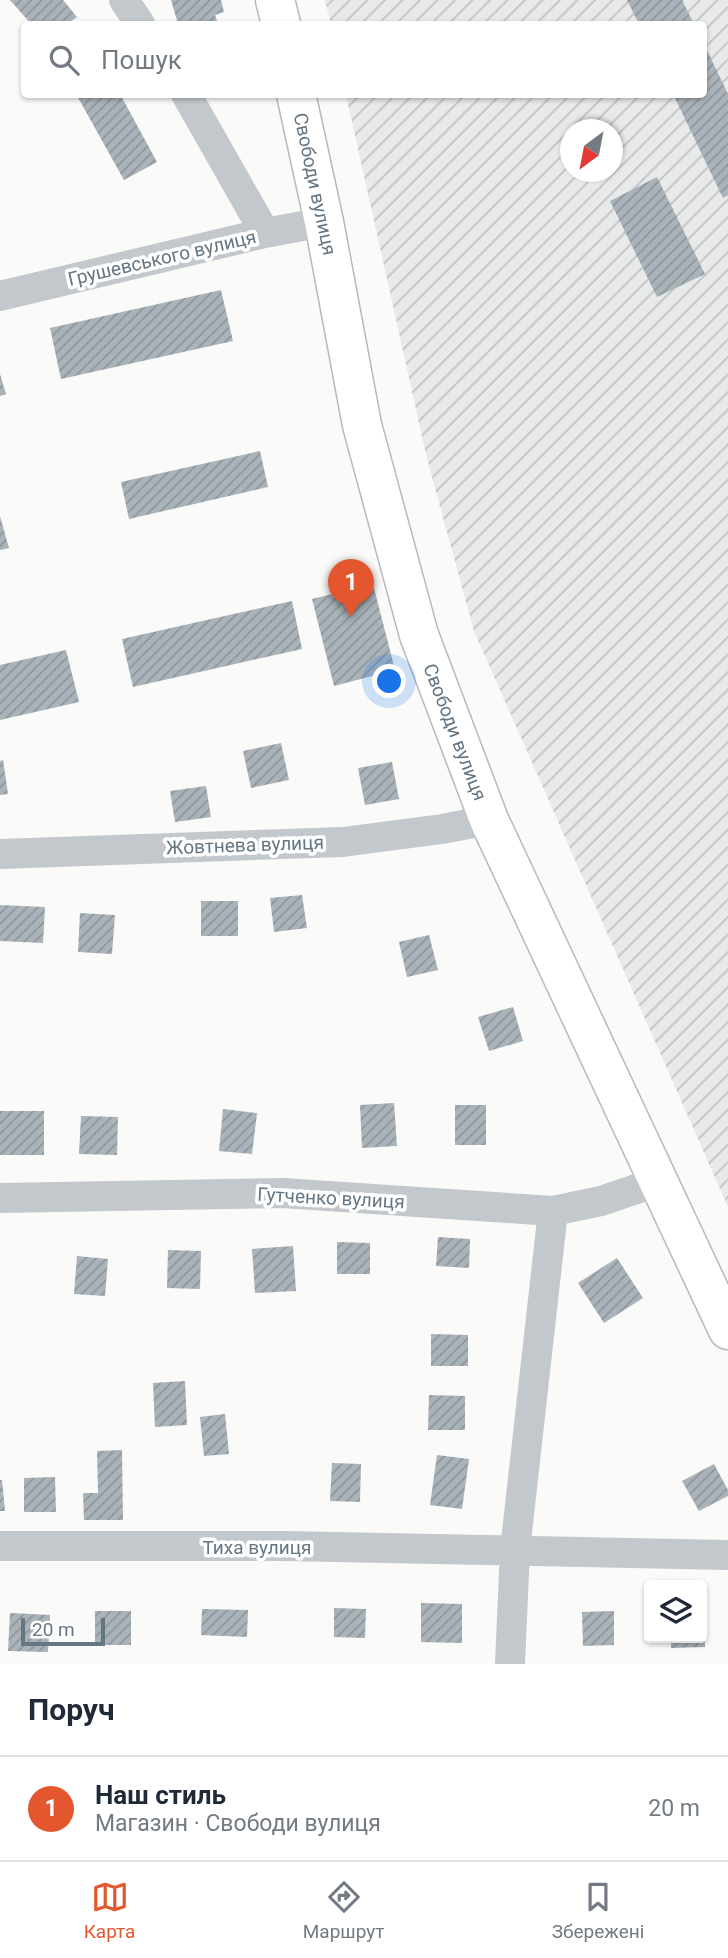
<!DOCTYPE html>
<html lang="uk">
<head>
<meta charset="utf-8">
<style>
	body { margin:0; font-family:Roboto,sans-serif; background:#f2f2f3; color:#1f2937 }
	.controls { position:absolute; right:21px; bottom:21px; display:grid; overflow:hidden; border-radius:7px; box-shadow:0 2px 5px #0004 }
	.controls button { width:63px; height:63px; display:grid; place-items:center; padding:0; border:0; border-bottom:2px solid #e0e1e3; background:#fff; color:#1f2937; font:35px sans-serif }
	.compass { position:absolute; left:560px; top:119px; width:63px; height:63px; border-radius:50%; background:#fff; box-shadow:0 2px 5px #0004; rotate:212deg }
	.scale { position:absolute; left:21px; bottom:18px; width:84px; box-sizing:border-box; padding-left:7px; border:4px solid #657683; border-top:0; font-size:19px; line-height:24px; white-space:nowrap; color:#657683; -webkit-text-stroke:5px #fff; paint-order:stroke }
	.you { position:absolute; left:390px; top:682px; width:24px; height:24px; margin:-18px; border:5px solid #fff; border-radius:50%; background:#1a73e8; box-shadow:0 0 0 10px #1a73e833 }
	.badge { display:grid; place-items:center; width:46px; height:46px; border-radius:50%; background:#e4572e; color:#fff; font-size:23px; font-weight:700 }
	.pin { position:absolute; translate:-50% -58px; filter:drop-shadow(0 2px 4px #0008) }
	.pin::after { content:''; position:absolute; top:37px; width:24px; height:21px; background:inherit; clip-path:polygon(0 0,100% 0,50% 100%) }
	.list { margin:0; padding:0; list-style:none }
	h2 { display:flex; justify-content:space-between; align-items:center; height:91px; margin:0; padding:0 28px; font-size:30px }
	h2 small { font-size:23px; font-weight:400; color:#747a83 }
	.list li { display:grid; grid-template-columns:46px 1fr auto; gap:21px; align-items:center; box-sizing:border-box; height:105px; padding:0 28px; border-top:2px solid #e0e1e3 }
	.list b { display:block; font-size:26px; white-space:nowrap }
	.list p { margin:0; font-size:23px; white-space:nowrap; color:#747a83 }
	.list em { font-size:23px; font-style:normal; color:#747a83 }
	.icon { flex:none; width:38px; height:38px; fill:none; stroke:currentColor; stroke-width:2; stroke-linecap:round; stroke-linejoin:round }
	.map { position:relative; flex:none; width:728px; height:1664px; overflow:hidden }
	.search { position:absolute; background:#fff; box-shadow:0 2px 5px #0004; left:21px; right:21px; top:21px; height:77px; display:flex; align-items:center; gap:18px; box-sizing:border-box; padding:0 24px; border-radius:7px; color:#747a83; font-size:26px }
	.sheet { height:196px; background:#fff }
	nav { display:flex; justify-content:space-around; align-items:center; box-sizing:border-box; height:98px; border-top:2px solid #e0e1e3; background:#fff; font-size:19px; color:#747a83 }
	nav a { display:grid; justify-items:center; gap:4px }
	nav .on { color:#e4572e }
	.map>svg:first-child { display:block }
	.industrial { fill:url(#industrial-furrows); fill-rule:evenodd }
	.building { fill:url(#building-hatch) }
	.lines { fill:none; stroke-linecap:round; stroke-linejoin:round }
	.major-casing { stroke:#b5babe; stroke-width:41 }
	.minor { stroke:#c3c8cc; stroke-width:30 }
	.major { stroke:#fff; stroke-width:38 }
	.labels { text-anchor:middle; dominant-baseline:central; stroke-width:7; stroke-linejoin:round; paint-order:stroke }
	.street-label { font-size:19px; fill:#657683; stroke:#fff }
</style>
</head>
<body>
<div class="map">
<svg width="728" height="1664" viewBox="0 0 728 1664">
	<defs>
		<pattern id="industrial-furrows" width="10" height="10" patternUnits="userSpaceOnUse" patternTransform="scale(1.75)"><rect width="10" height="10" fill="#e8e9e9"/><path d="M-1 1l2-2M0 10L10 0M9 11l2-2" fill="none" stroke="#c0c1c2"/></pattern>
		<pattern id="building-hatch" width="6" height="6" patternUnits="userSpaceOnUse" patternTransform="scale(1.75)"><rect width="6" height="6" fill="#aab3b9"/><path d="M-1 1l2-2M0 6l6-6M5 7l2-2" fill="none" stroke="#8e969c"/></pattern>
	</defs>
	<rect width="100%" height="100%" fill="#fafaf8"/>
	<!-- industrial -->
	<path class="industrial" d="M 325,0 L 728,0 L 728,1207 L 474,631 L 427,459 L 346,95 L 704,94 L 704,24 L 331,24 ZM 570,130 L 612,130 L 612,172 L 570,172 Z"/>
	<!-- building -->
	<path class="building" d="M 10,0 L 63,0 L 77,17 L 67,24 L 31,24 Z
		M 171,0 L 221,0 L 224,12 L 215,15 L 218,24 L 178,24 Z
		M 627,0 L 682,0 L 694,24 L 639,24 Z
		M 704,44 L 728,94 L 728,195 L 723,198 L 673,94 L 704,94 Z
		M 76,94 L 120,94 L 157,162 L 124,180 Z
		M 657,177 L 705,274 L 657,297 L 610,201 Z
		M 221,290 L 233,341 L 61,379 L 50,328 Z
		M 0,374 L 6,394 L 0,396 Z
		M 260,451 L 268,487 L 129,519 L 121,482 Z
		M 0,516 L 9,548 L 0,550 Z
		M 373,584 L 395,670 L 334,686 L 312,599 Z
		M 292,601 L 302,649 L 133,687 L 122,639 Z
		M 66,650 L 79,702 L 0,720 L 0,665 Z
		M 281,743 L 289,780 L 251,788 L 243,751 Z
		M 3,760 L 8,794 L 0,795 L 0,761 Z
		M 392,762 L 399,799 L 365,805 L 358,768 Z
		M 206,786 L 211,817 L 175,822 L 170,791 Z
		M 302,895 L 307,928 L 274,932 L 270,898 Z
		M 201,901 L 238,901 L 238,936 L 201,936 Z
		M 0,905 L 45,907 L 43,943 L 0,941 Z
		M 80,913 L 115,915 L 112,954 L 78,952 Z
		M 429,935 L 438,970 L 407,977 L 399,942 Z
		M 513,1007 L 523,1041 L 489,1051 L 478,1017 Z
		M 394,1103 L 397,1146 L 362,1148 L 360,1105 Z
		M 455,1105 L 486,1105 L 486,1145 L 455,1145 Z
		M 223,1109 L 257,1113 L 252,1154 L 219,1151 Z
		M 0,1111 L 44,1111 L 44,1155 L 0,1155 Z
		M 81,1116 L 118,1117 L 117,1155 L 79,1154 Z
		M 438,1237 L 470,1239 L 469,1268 L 436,1266 Z
		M 337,1242 L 370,1243 L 370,1274 L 337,1274 Z
		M 293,1246 L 296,1291 L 255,1293 L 252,1249 Z
		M 168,1250 L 201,1251 L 200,1289 L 167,1288 Z
		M 77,1256 L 108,1259 L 105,1296 L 74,1294 Z
		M 617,1258 L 643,1298 L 604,1323 L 578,1283 Z
		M 431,1334 L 468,1335 L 468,1366 L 431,1366 Z
		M 185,1381 L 187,1425 L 155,1427 L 153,1383 Z
		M 429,1395 L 465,1396 L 465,1430 L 428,1430 Z
		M 225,1414 L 229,1454 L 204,1456 L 200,1417 Z
		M 122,1450 L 123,1520 L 84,1520 L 83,1493 L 98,1493 L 97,1451 Z
		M 437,1455 L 469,1459 L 462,1509 L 430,1505 Z
		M 332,1463 L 361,1464 L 360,1502 L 330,1501 Z
		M 714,1464 L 728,1490 L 728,1496 L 699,1511 L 682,1481 Z
		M 55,1477 L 56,1512 L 24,1512 L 24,1478 Z
		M 0,1480 L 2,1480 L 5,1511 L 0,1511 Z
		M 421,1603 L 462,1604 L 462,1643 L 421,1642 Z
		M 334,1608 L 366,1609 L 365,1638 L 334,1637 Z
		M 202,1609 L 248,1610 L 247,1637 L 201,1635 Z
		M 95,1611 L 131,1611 L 131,1645 L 95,1645 Z
		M 614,1611 L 614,1645 L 583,1646 L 582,1612 Z
		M 10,1613 L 50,1615 L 48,1652 L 8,1651 Z
		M 702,1616 L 704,1616 L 705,1647 L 671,1648 L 671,1638 L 702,1638 Z"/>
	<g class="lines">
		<!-- major casing -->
		<g class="major-casing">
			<path id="major" d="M 275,0 L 281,24
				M 296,94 L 324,222 L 362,425 L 419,635 L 489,820 L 728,1330"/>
		</g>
		<!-- minor -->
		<path class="minor" d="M 124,0 L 140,24
			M 186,94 L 265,233
			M 0,296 L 265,233 L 324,222
			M 0,854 L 343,842 L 442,829 L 489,820
			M 0,1198 L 283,1193 L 553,1211 L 601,1201 L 657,1182
			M 0,1546 L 284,1546 L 728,1555
			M 510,1664 L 515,1550 L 553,1211"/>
		<!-- major -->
		<use href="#major" class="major"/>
	</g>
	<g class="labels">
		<!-- street labels -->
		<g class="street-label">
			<text transform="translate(315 184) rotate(78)">Свободи вулиця</text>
			<text transform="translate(162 258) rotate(-13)">Грушевського вулиця</text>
			<text transform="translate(455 732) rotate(69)">Свободи вулиця</text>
			<text transform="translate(245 845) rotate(-2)">Жовтнева вулиця</text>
			<text transform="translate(331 1198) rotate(3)">Гутченко вулиця</text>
			<text x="257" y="1547">Тиха вулиця</text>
		</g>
	</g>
</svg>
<div class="controls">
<button><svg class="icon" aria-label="layers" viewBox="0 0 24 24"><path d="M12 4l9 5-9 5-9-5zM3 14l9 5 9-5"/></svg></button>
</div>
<svg class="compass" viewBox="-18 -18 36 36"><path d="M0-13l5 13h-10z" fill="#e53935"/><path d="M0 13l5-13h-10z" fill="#747a83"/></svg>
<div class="scale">20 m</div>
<div class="you"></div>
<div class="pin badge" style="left:351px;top:617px">1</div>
<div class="search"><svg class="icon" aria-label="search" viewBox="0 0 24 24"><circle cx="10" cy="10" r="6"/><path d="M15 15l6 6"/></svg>Пошук</div>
</div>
<section class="sheet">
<h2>Поруч<small></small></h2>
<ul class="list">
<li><span class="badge">1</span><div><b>Наш стиль</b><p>Магазин · Свободи вулиця</p></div><em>20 m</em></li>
</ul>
</section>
<nav>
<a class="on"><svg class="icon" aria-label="map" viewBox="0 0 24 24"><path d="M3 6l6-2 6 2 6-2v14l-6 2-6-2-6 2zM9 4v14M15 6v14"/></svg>Карта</a>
<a><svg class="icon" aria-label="directions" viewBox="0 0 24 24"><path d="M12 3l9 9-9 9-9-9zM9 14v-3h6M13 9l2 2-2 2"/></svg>Маршрут</a>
<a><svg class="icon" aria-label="saved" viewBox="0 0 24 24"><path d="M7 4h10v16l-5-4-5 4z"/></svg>Збережені</a>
</nav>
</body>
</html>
